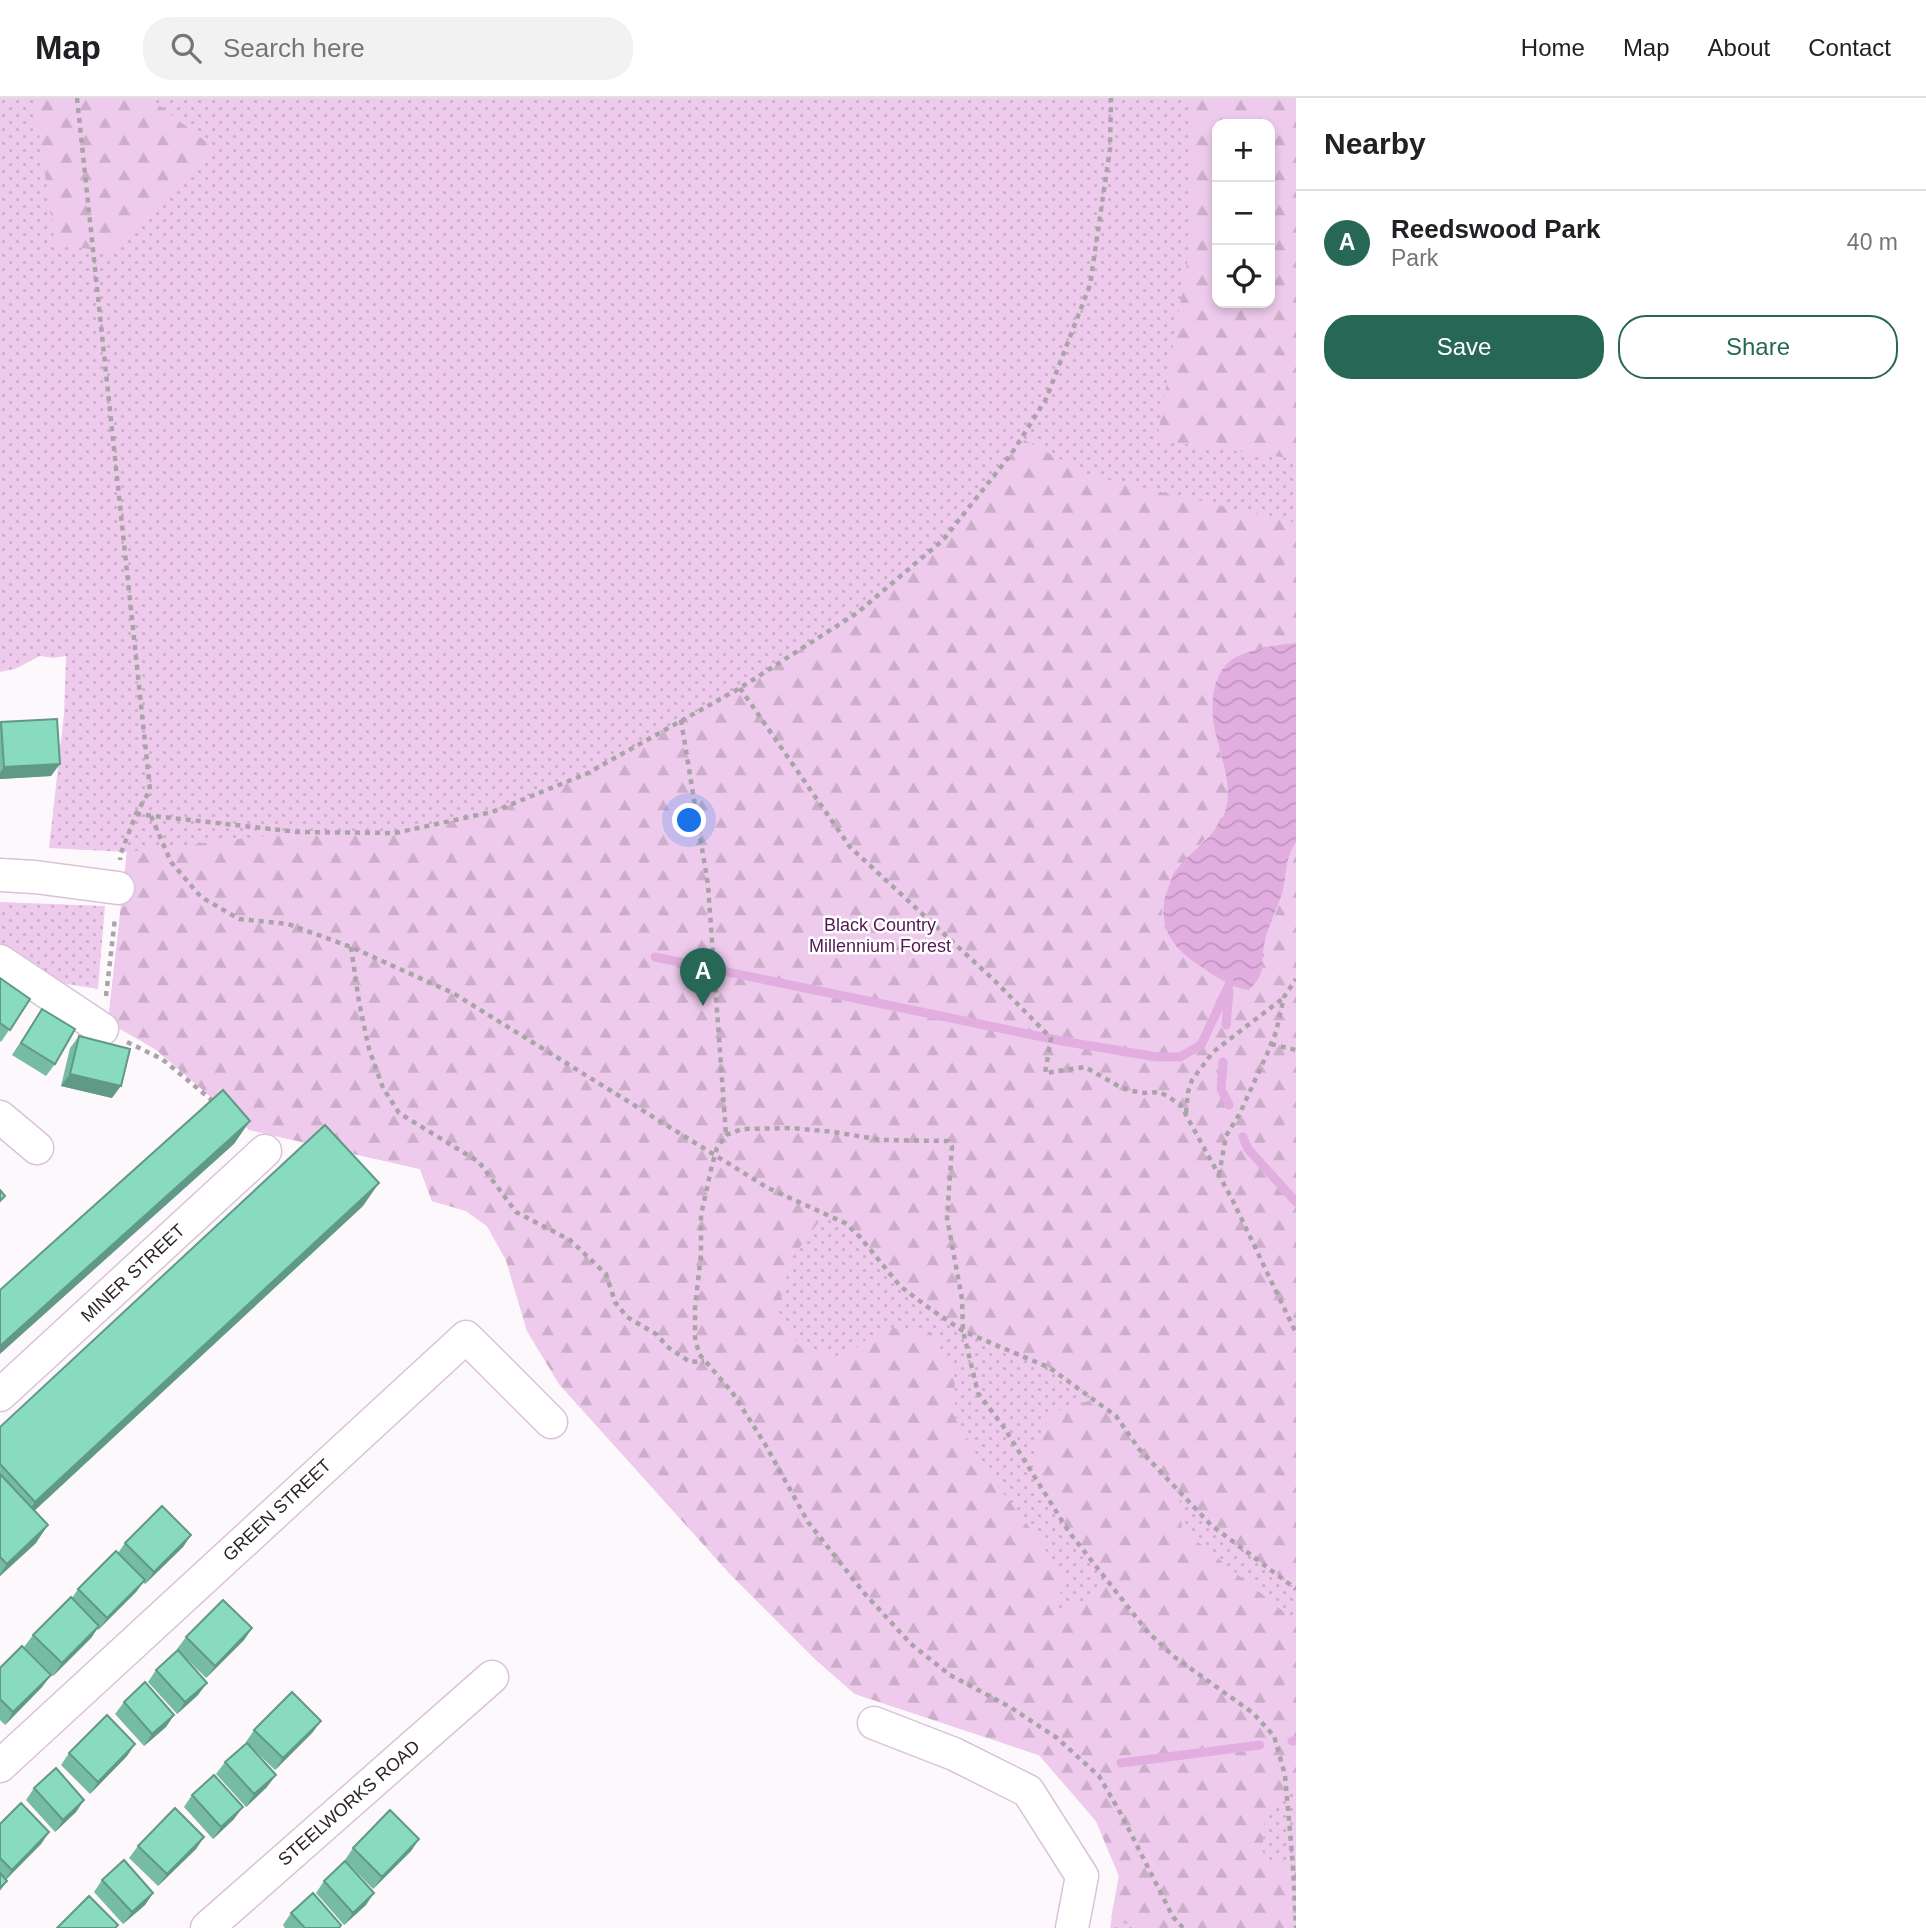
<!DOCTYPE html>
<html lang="en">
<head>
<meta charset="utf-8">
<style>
	body { margin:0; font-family:Arial,sans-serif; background:#f2f2f2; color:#202124 }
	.controls { position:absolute; right:21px; top:21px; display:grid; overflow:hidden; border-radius:14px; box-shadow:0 4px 10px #0003 }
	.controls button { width:63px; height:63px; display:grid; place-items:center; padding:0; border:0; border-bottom:2px solid #e0e0e0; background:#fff; color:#202124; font:35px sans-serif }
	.you { position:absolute; left:690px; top:723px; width:24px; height:24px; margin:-18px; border:5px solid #fff; border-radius:50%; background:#1a73e8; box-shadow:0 0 0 10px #1a73e833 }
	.badge { display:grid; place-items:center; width:46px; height:46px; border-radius:50%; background:#276755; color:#fff; font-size:23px; font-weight:700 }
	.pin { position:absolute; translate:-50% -58px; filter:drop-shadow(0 2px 4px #0008) }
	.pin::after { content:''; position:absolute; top:37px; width:24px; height:21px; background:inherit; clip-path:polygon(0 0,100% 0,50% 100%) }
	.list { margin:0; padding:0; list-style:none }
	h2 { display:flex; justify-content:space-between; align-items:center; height:91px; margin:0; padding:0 28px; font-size:30px }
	h2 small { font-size:23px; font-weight:400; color:#757577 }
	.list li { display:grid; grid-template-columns:46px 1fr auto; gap:21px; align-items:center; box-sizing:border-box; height:105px; padding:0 28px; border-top:2px solid #e0e0e0 }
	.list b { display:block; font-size:26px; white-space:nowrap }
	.list p { margin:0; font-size:23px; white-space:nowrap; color:#757577 }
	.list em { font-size:23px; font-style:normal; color:#757577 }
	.actions { display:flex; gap:14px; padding:21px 28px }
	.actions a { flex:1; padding:16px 0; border:2px solid #276755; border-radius:28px; text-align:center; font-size:24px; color:#276755 }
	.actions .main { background:#276755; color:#fff }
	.icon { flex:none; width:38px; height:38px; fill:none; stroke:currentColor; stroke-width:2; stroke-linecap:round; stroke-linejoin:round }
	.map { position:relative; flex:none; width:1296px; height:1830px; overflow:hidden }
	header { display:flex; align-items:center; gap:42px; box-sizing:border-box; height:98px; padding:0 35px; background:#fff; border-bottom:2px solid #e0e0e0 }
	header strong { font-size:33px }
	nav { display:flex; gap:38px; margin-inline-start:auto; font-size:24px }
	.search { width:490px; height:63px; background:#f2f2f2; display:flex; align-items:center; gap:18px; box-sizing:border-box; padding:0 24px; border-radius:28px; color:#757577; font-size:26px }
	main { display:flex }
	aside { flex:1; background:#fff }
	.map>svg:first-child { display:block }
	.grass { fill:url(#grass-dots); fill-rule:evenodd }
	.forest { fill:url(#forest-firs); fill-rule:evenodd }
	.water { fill:url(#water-waves) }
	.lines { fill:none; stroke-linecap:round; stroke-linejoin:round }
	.stream { stroke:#e2aedf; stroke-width:9 }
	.minor-casing { stroke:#dac2d8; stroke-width:35 }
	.path { stroke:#aaa4a9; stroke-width:4.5; stroke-dasharray:5 5; stroke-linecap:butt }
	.minor { stroke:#fff; stroke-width:32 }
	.wall { fill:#76bca5 }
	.shaded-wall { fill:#609986 }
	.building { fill:#89dbc0; stroke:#609986; stroke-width:2 }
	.labels { text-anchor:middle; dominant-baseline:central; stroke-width:5; stroke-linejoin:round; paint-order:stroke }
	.park-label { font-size:18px; fill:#551855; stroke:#fff }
	.street-label { font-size:18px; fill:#2c232b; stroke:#fff }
</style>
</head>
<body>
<header>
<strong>Map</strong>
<div class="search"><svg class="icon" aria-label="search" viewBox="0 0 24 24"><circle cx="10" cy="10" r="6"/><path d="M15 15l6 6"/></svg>Search here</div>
<nav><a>Home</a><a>Map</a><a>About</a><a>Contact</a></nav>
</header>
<main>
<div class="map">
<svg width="1296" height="1830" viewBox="0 0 1296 1830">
	<defs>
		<pattern id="grass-dots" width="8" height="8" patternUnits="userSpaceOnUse" patternTransform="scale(1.75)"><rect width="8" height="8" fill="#eecbec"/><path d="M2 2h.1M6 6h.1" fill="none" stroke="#ccaecb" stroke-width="1.8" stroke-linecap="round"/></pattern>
		<pattern id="forest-firs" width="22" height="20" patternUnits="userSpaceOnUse" patternTransform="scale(1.75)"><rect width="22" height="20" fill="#eecbec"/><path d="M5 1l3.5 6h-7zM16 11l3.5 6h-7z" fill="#ccaecb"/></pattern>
		<pattern id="water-waves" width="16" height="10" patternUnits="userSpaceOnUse" patternTransform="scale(1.75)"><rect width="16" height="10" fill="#e2aedf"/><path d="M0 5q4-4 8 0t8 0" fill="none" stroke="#c295c0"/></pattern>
	</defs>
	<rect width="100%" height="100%" fill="#fdf8fc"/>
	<!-- grass -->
	<path class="grass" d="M 0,0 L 1296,0 L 1296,1830 L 1110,1830 L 1119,1778 L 1096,1723 L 1039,1657 L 855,1596 L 816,1562 L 730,1476 L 559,1286 L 527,1233 L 506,1162 L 487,1128 L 466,1113 L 432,1103 L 420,1071 L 314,1047 L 196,986 L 155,951 L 108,924 L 127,754 L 49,750 L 64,616 L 66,558 L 53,560 L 40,558 L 15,571 L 0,574 ZM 1217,26 L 1270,26 L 1270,205 L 1217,205 Z
		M 0,804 L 105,808 L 98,891 L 54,884 L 0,850 Z"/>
	<!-- forest -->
	<path class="forest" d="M 34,0 L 150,0 L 214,50 L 110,154 L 55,146 Z
		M 1191,0 L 1296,0 L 1296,361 L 1157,342 L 1188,160 ZM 1217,26 L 1270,26 L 1270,205 L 1217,205 Z
		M 1021,340 L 1091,378 L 1296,425 L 1296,545 C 1268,546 1231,554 1217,581 C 1211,593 1212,614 1214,628 C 1217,653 1232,680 1227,706 C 1222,733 1209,734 1195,752 C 1188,761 1165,793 1163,802 C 1153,849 1208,873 1241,891 L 1264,863 C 1264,838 1277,817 1283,793 C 1287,774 1284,761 1296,744 L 1296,1491 L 1211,1427 L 1179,1396 L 1182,1431 L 1296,1524 L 1296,1690 L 1286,1693 L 1264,1726 L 1262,1764 L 1296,1767 L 1296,1830 L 1138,1830 L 1111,1820 L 1119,1778 L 1096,1723 L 1039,1657 L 855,1596 L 816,1562 L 730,1476 L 559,1286 L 527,1233 L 506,1162 L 487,1128 L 466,1113 L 432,1103 L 420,1071 L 249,1032 L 155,951 L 108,924 L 127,754 L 298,734 L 395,735 L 492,714 L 586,676 L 740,590 L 857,515 L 943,442 L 1012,355 ZM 824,1117 L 845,1125 L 860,1139 L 900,1188 L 929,1210 L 963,1233 L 1050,1270 L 1094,1301 L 1051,1315 L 1037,1343 L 1032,1374 L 1069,1434 L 1110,1485 L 1083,1504 L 1054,1513 L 1065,1481 L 1036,1438 L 987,1374 L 956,1322 L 954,1273 L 931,1234 L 883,1229 L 843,1260 L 798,1247 L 778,1212 L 791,1161 Z"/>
	<!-- water -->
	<path class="water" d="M 1296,545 L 1296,744 C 1284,762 1287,777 1282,796 C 1276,813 1267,830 1264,847 C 1260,869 1268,873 1249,892 C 1231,891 1204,871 1189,860 C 1163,840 1157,815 1170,785 C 1172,780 1173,775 1177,771 C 1194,749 1222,735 1227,706 C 1231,683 1220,654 1215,633 C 1210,610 1211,579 1230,563 C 1244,552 1279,546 1296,545 Z"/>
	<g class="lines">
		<!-- stream -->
		<path class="stream" d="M 655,859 L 1062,943 L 1157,959 L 1180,959 L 1201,947 L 1230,885
			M 1226,927 L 1229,894
			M 1223,964 L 1221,991 L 1229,1007
			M 1243,1039 L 1248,1051 L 1296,1104
			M 1292,1643 L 1296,1642
			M 1121,1665 L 1260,1647"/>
		<!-- minor casing -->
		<g class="minor-casing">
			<path id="minor" d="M 0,777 L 35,779 L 118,790
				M 0,863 L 102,931
				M 0,1019 L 37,1050
				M 0,1297 L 265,1053
				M 874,1625 L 954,1656 L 1028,1693 L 1082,1778 L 1072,1830
				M 0,1668 L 466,1239 L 551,1324
				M 207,1830 L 492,1579"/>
		</g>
		<!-- path -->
		<path class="path" d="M 77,0 L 150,692 L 136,716 L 121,755 L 120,762
			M 740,590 L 850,749 L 996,884 L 1051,940 L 1045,975 L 1085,969 L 1122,990 L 1141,995 L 1160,994 L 1180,1006 L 1232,1101 L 1296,1235
			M 681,622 L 708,787 L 726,1037
			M 136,716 L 298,734 L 395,735 L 492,714 L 586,676 L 740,590 L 857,515 L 943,442 L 1012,355 L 1046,301 L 1090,187 L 1110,51 L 1111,0
			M 151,718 L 171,764 L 201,799 L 239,821 L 288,826 L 351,849 L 453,895 L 768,1090 L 845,1125 L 860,1139 L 900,1188 L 929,1210 L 963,1233 L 1050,1270 L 1116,1318 L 1139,1351 L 1211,1427 L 1296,1491
			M 351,849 L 359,904 L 369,951 L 383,990 L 399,1015 L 479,1064 L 516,1114 L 570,1142 L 606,1176 L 615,1204 L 627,1219 L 656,1236 L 669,1250 L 690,1264 L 704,1263
			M 106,898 L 115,820
			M 127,944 L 162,961 L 214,1004
			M 1271,946 L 1296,952
			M 1186,1015 L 1188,994 L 1192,982 L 1213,954 L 1282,901
			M 1219,1077 L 1226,1038 L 1240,1015 L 1267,956 L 1276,934 L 1284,899 L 1296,881
			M 1183,1830 L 1173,1819 L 1121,1716 L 1099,1678 L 1057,1640 L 1010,1609 L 950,1577 L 911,1546 L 865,1496 L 808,1424 L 765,1346 L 732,1294 L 699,1256 L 695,1239 L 695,1210 L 701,1156 L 701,1117 L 712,1067 L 717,1050 L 726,1037 L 742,1031 L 792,1030 L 834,1034 L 882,1042 L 948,1043 L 952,1049 L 947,1120 L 962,1201 L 963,1233 L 978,1295 L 1003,1328 L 1069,1434 L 1147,1533 L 1173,1558 L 1253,1615 L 1274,1638 L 1285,1677 L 1293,1768 L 1296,1830"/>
		<!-- minor -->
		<use href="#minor" class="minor"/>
	</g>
	<!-- wall -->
	<path class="wall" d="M 1,624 L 51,678 L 0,681 L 0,626 Z
		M 0,880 L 30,901 L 1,944 L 0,943 Z
		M 42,911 L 55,966 L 46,978 L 12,957 Z
		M 79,938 L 112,1000 L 61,988 L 70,950 Z
		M 363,1108 L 34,1413 L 36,1445 L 0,1478 L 0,1329 Z
		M 191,1437 L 183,1449 L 145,1486 L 143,1484 L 136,1494 L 98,1532 L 97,1531 L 91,1540 L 53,1578 L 24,1549 L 33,1537 L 72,1500 L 78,1491 L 118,1455 L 125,1445 Z
		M 252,1530 L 244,1542 L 206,1580 L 177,1551 L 186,1539 Z
		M 0,1570 L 51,1577 L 42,1589 L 5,1627 L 0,1622 Z
		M 156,1572 L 198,1597 L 177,1616 L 148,1584 Z
		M 124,1604 L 174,1617 L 166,1629 L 144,1648 L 115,1616 Z
		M 321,1623 L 312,1635 L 275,1672 L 246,1644 L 254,1632 Z
		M 135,1646 L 127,1658 L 90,1696 L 61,1667 L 69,1655 Z
		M 225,1664 L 267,1689 L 246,1709 L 216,1676 Z
		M 34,1690 L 84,1702 L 76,1714 L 55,1734 L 26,1702 Z
		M 192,1697 L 234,1721 L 213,1741 L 184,1709 Z
		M 0,1726 L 49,1734 L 41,1746 L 6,1782 L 7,1783 L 0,1793 Z
		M 204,1739 L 196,1751 L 158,1788 L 129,1760 L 138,1748 Z
		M 419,1741 L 411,1753 L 373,1791 L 345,1762 L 353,1750 Z
		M 102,1782 L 153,1795 L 145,1807 L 123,1826 L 94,1794 Z
		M 324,1783 L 366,1807 L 344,1827 L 316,1795 Z
		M 291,1815 L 341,1827 L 340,1830 L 285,1830 L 283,1827 Z"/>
	<!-- shaded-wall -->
	<path class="shaded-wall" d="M 60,666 L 51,678 L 0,681 L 0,675 L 4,669 Z
		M 70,976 L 121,988 L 112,1000 L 61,988 Z
		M 250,1023 L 234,1046 L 0,1256 L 0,1248 Z
		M 379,1085 L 363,1108 L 19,1427 L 35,1404 Z
		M 48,1427 L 36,1445 L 0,1478 L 0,1476 L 7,1466 Z
		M 191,1437 L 183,1449 L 145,1486 L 154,1474 Z
		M 145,1482 L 136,1494 L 98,1532 L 107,1520 Z
		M 99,1528 L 91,1540 L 53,1578 L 62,1565 Z
		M 252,1530 L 244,1542 L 206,1580 L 215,1568 Z
		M 51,1577 L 42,1589 L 5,1627 L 13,1614 Z
		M 207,1585 L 198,1597 L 177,1616 L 185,1604 Z
		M 174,1617 L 166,1629 L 144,1648 L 152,1636 Z
		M 321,1623 L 312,1635 L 275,1672 L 283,1660 Z
		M 135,1646 L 127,1658 L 90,1696 L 98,1684 Z
		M 276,1677 L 267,1689 L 246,1709 L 254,1696 Z
		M 84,1702 L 76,1714 L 55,1734 L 63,1722 Z
		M 243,1709 L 234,1721 L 213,1741 L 221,1729 Z
		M 49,1734 L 41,1746 L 3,1784 L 12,1772 Z
		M 204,1739 L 196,1751 L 158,1788 L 167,1776 Z
		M 419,1741 L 411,1753 L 373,1791 L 382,1779 Z
		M 153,1795 L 145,1807 L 123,1826 L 132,1814 Z
		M 374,1795 L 366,1807 L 344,1827 L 353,1815 Z"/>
	<!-- building -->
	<path class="building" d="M 57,621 L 60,666 L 4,669 L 1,624 Z
		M 0,880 L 30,901 L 10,932 L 0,925 Z
		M 42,911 L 75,931 L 55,966 L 21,945 Z
		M 79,938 L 130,951 L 121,988 L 70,976 Z
		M 223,992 L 250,1023 L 0,1248 L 0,1192 Z
		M 325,1027 L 379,1085 L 35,1404 L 0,1366 L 0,1329 Z
		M 0,1092 L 5,1098 L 0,1103 Z
		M 0,1376 L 48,1427 L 7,1466 L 0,1459 Z
		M 162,1408 L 191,1437 L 154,1474 L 125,1445 Z
		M 116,1453 L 145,1482 L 107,1520 L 78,1491 Z
		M 71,1499 L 99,1528 L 62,1565 L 33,1537 Z
		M 223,1502 L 252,1530 L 215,1568 L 186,1539 Z
		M 22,1548 L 51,1577 L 13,1614 L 0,1601 L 0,1570 Z
		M 178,1552 L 207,1585 L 185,1604 L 156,1572 Z
		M 145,1584 L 174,1617 L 152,1636 L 124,1604 Z
		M 292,1594 L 321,1623 L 283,1660 L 254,1632 Z
		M 107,1617 L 135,1646 L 98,1684 L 69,1655 Z
		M 247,1645 L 276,1677 L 254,1696 L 225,1664 Z
		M 56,1670 L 84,1702 L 63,1722 L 34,1690 Z
		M 214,1677 L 243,1709 L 221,1729 L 192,1697 Z
		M 21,1705 L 49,1734 L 12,1772 L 0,1760 L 0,1726 Z
		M 175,1710 L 204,1739 L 167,1776 L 138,1748 Z
		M 390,1712 L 419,1741 L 382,1779 L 353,1750 Z
		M 124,1762 L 153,1795 L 132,1814 L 102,1782 Z
		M 345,1763 L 374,1795 L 353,1815 L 324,1783 Z
		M 0,1775 L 7,1783 L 0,1790 Z
		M 313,1795 L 341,1827 L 339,1830 L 305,1830 L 291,1815 Z
		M 89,1798 L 118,1827 L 115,1830 L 57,1830 Z"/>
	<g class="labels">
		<!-- park labels -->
		<g class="park-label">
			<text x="880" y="827">Black Country<tspan x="880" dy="21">Millennium Forest</tspan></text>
		</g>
		<!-- street labels -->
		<g class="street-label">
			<text transform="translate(133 1175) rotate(-43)">MINER STREET</text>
			<text transform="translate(277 1412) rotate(-43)">GREEN STREET</text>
			<text transform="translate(349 1705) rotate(-41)">STEELWORKS ROAD</text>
		</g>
	</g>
</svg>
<div class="controls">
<button>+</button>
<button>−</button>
<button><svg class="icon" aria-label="locate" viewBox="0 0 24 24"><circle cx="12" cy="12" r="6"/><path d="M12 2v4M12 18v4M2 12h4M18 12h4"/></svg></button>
</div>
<div class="you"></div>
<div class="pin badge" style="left:703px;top:908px">A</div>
</div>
<aside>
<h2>Nearby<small></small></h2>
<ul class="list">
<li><span class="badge">A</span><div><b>Reedswood Park</b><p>Park</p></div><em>40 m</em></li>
</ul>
<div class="actions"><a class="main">Save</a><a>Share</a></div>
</aside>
</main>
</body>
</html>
